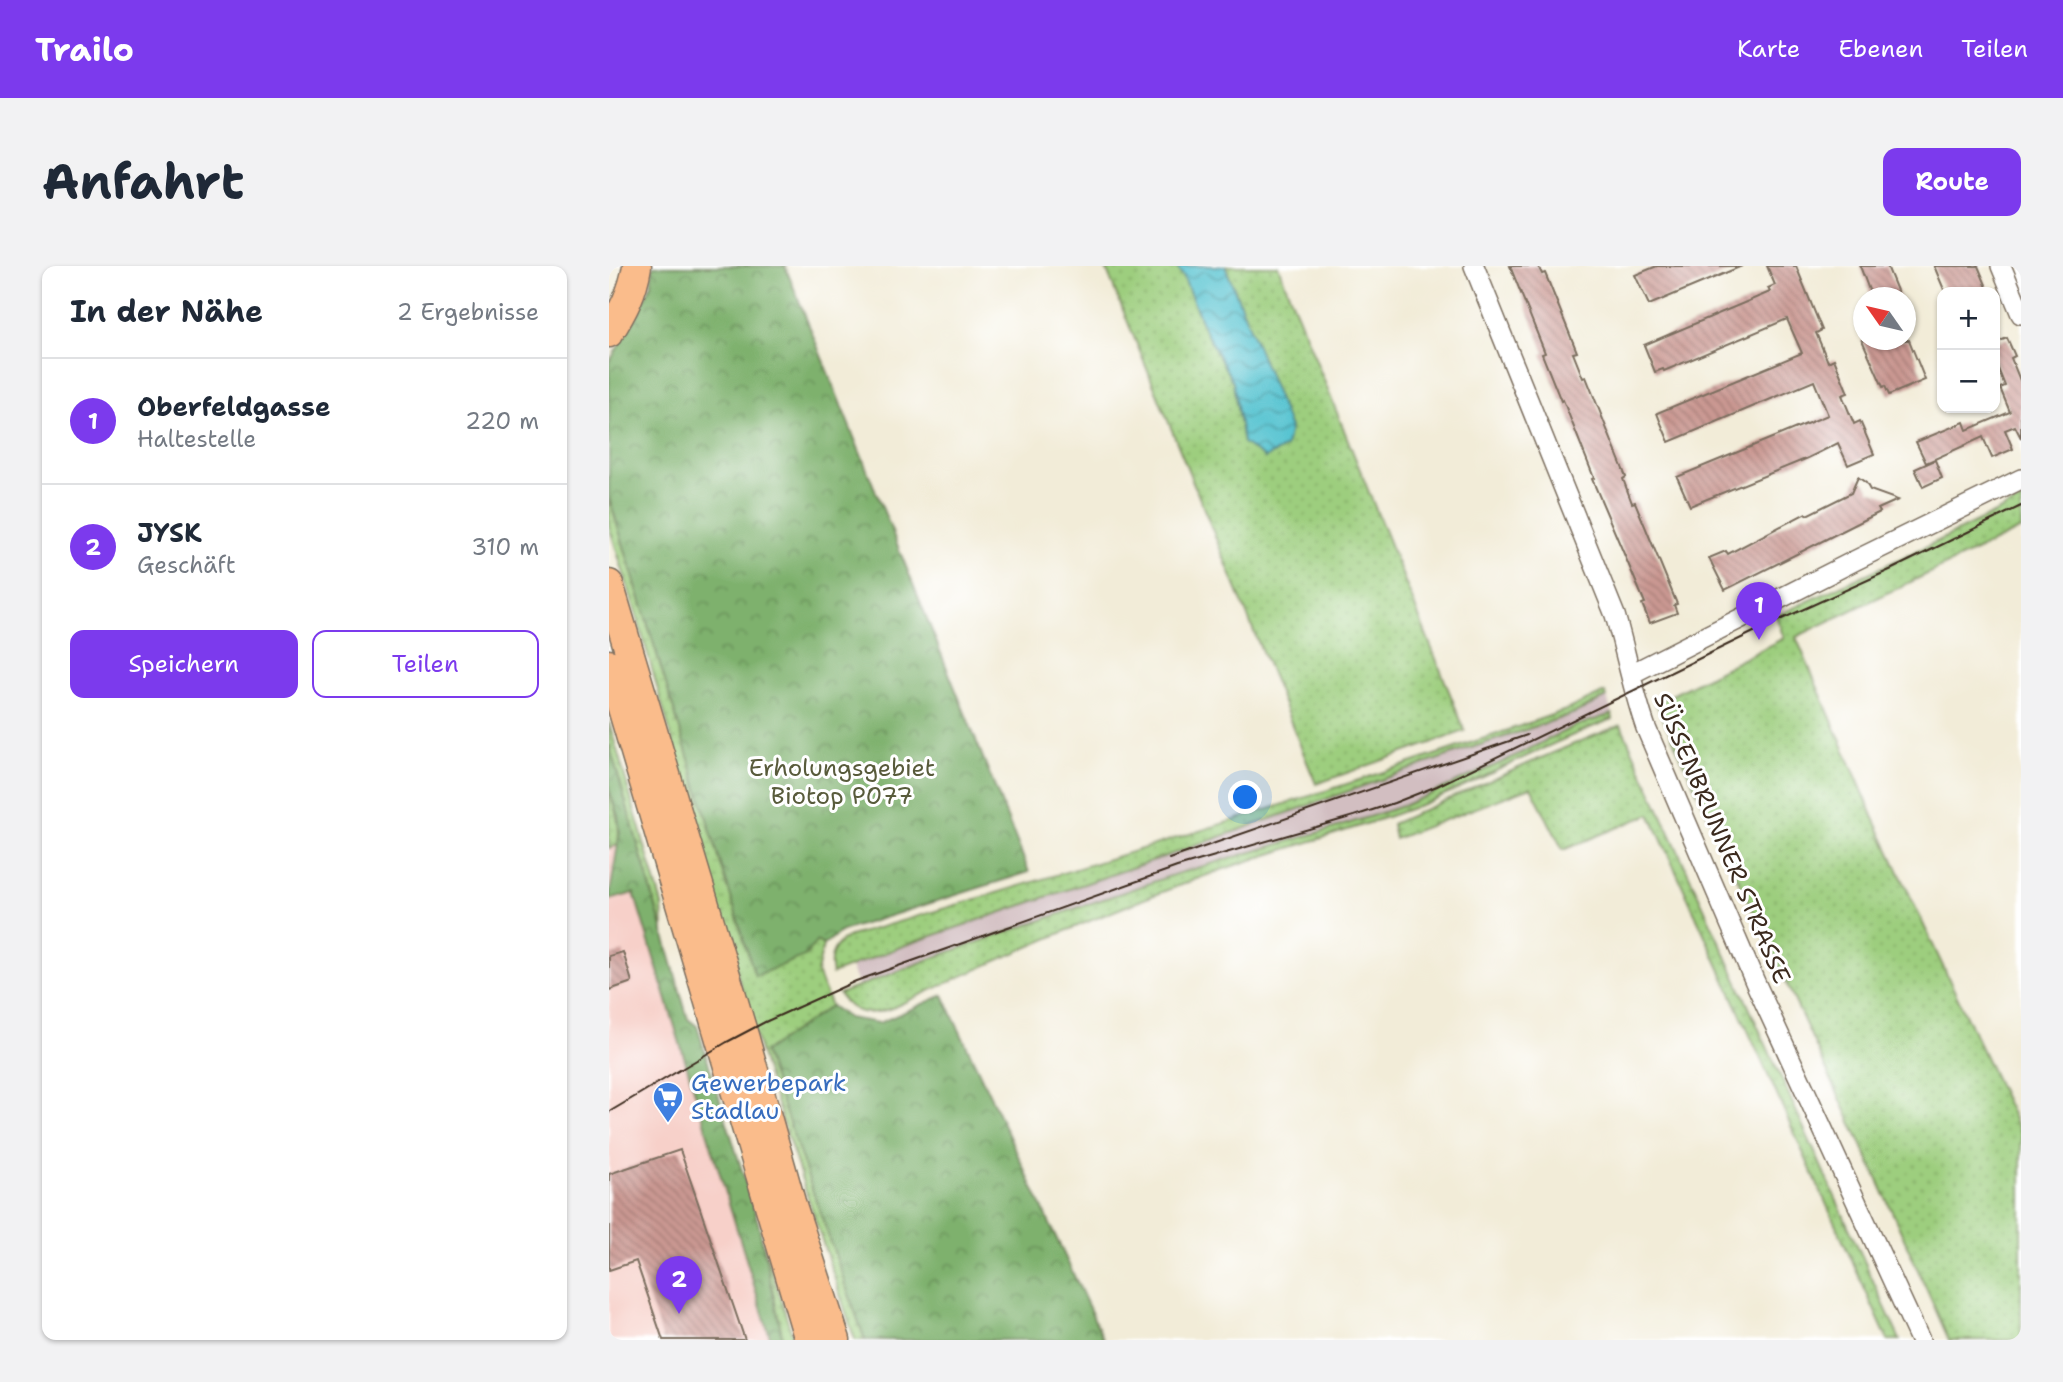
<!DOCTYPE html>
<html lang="de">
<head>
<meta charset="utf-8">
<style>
	body { margin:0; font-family:"Shantell Sans",sans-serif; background:#f2f2f3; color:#1f2937 }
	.controls { position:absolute; right:21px; top:21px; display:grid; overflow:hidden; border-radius:14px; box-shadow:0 2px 5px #0004 }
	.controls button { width:63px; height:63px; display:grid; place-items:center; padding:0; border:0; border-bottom:2px solid #e0e1e3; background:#fff; color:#1f2937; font:35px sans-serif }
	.compass { position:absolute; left:1244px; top:21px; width:63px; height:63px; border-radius:50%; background:#fff; box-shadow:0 2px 5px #0004; rotate:304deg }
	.you { position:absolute; left:637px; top:532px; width:24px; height:24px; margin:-18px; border:5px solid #fff; border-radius:50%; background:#1a73e8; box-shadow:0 0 0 10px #1a73e833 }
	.badge { display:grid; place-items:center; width:46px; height:46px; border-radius:50%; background:#7c3aed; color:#fff; font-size:23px; font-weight:700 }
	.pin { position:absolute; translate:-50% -58px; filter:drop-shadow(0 2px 4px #0008) }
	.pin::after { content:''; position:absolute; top:37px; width:24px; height:21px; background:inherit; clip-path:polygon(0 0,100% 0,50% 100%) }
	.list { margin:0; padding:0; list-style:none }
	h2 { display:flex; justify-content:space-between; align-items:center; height:91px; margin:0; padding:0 28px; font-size:30px }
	h2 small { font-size:23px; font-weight:400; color:#747a83 }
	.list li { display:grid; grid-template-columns:46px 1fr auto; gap:21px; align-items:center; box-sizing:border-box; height:126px; padding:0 28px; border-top:2px solid #e0e1e3 }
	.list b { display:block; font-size:26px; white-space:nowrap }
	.list p { margin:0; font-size:23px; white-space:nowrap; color:#747a83 }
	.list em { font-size:23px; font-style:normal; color:#747a83 }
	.actions { display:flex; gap:14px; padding:21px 28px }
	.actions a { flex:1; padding:16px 0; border:2px solid #7c3aed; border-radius:14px; text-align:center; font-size:24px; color:#7c3aed }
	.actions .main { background:#7c3aed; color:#fff }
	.map { position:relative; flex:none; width:1412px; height:1074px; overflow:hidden; border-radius:14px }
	header { display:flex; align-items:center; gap:42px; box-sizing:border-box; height:98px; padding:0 35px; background:#7c3aed; color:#fff }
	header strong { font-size:33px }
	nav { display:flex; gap:38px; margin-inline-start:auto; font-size:24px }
	.intro { display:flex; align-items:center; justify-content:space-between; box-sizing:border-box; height:168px; padding:0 42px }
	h1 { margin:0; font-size:49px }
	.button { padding:18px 32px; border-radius:14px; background:#7c3aed; color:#fff; font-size:24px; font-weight:700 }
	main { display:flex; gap:42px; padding:0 42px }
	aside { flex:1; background:#fff; border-radius:14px; box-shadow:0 2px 5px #0004 }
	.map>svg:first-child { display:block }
	.built { fill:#f7d0c9 }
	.industrial { fill:#d2bec1 }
	.grass { fill:url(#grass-dots); stroke:#6c7c4e; stroke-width:2 }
	.forest { fill:url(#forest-crowns); stroke:#5c6e46; stroke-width:2 }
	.water { fill:url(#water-waves); stroke:#4a7778; stroke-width:2 }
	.building { fill:url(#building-back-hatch) }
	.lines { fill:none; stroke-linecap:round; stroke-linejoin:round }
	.minor-casing { stroke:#7b6e5f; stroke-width:22 }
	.highway-casing { stroke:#7b6e5f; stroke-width:31 }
	.minor { stroke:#fff; stroke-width:19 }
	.highway { stroke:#fabc8b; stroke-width:28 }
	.tram { stroke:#3b2a1e; stroke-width:2 }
	.labels { text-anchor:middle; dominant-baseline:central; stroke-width:6; stroke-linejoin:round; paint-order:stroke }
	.park-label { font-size:24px; fill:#585b3b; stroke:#fff }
	.street-label { font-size:24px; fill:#3b2a1e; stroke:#fff }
	.shop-label { font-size:24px; fill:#366cbe; stroke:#fff; text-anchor:start }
</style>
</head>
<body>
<header>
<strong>Trailo</strong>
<nav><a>Karte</a><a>Ebenen</a><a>Teilen</a></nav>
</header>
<div class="intro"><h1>Anfahrt</h1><a class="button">Route</a></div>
<main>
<aside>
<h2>In der Nähe<small>2 Ergebnisse</small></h2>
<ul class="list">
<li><span class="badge">1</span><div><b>Oberfeldgasse</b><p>Haltestelle</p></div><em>220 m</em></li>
<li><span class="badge">2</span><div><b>JYSK</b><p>Geschäft</p></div><em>310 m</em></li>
</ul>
<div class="actions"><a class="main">Speichern</a><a>Teilen</a></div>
</aside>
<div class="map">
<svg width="1412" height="1074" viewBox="0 0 1412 1074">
	<defs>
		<pattern id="grass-dots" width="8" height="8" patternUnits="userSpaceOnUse" patternTransform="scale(1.75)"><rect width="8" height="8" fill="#9dce7e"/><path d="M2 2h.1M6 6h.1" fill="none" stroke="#88b16c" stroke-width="1.8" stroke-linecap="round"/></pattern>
		<pattern id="forest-crowns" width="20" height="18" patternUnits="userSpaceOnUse" patternTransform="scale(1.75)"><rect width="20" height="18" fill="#7eb16d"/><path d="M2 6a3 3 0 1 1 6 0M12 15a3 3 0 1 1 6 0" fill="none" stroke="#689059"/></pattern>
		<pattern id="water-waves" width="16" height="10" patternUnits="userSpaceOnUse" patternTransform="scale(1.75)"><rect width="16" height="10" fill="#58c4d1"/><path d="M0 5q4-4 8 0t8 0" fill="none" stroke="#4a9fa9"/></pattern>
		<pattern id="building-back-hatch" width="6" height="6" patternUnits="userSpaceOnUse" patternTransform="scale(1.75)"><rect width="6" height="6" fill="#ca9892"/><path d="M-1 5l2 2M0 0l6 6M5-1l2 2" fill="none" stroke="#a57c77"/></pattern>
	</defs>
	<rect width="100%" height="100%" fill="#fff"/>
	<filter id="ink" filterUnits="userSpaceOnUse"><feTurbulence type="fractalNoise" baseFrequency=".0143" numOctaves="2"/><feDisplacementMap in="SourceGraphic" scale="14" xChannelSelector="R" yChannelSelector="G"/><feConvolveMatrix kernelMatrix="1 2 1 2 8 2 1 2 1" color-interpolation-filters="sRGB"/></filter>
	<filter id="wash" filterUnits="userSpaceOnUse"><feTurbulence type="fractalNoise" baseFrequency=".00686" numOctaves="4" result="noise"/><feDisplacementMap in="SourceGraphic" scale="28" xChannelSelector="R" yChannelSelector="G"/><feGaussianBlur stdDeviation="1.57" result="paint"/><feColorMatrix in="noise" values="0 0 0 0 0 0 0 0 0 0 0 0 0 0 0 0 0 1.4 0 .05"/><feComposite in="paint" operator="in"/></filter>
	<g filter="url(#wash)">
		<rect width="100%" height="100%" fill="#f2ecd8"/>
		<!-- built -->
		<path class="built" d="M 0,512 L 54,665 L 55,675 L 79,753 L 88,760 L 149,956 L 174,1074 L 0,1074 Z"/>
		<!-- industrial -->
		<path class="industrial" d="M 998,431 L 1003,448 L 964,461 L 896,495 L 796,539 L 729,561 L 567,608 L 249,720 L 241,701 L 294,680 L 563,588 L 798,504 L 944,455 L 966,447 Z"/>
		<!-- grass -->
		<path class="grass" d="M 496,0 L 567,0 L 574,10 L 597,67 L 624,116 L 634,177 L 647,79 L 616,0 L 669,0 L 856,465 L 707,518 Z
			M 0,231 L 146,709 L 208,675 L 214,679 L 208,707 L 222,740 L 156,787 L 256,1074 L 246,1074 L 155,799 L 85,558 L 79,529 L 27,347 L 0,260 Z
			M 1412,234 L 1412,263 L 1187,371 L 1264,550 L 1412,868 L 1412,1074 L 1340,1074 L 1269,914 L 1047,437 L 1175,372 L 1167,350 L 1329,275 Z
			M 994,427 L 996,427 L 998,431 L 966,447 L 943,455 L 847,487 L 563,588 L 294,680 L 223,708 C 219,691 224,678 241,670 C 482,600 721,527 957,444 Z
			M 1003,448 L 1004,453 C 940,476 880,511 816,537 C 751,563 682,580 615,603 C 503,643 392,692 283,742 C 260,750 244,750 230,728 L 326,691 L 567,608 L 729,561 L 796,539 L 896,495 L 964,461 Z
			M 0,456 L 53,639 L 54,665 L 0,478 Z
			M 1012,459 L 1291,1074 L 1279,1074 L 1277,1070 L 1041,548 L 954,584 L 922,521 L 786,573 L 783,558 C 859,525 934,489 1012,459 Z
			M 0,523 C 6,543 12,558 9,579 L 0,582 Z
			M 153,974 L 185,1074 L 174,1074 Z"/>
		<!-- forest -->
		<path class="forest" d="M 44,0 L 176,0 L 420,606 L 233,665 L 214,679 L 208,675 L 196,690 L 146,710 L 0,231 L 0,96 L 29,48 L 42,19 Z
			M 0,478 L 79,753 L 88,760 L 149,956 L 174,1074 L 162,1074 L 160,1068 L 25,627 L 0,634 L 11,565 L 9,550 L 0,523 Z
			M 334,729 L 495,1074 L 256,1074 L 155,786 L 222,740 L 239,752 L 270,757 Z"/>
		<!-- water -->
		<path class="water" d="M 567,0 L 616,0 L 681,162 L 677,181 L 656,192 L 634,177 L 624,116 L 597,67 L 574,10 Z"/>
		<g id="blocks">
			<!-- building -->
			<path class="building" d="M 901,0 L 929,0 L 933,8 L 936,7 L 968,86 L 964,87 L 974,112 L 977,111 L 1017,211 L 1014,213 L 1023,237 L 1026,236 L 1068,338 L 1065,339 L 1068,347 L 1041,357 L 1033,338 L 1036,337 L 983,213 L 985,212 L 954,134 L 952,135 L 933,88 L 936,87 Z
				M 1048,0 L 1133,0 L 1040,39 L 1026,9 Z
				M 1158,0 L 1187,0 L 1213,64 L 1207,67 L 1219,96 L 1225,93 L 1239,127 L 1233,129 L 1245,158 L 1251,155 L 1265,188 L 1239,199 L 1229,177 L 1199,192 L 1081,240 L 1068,211 L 1219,149 L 1205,115 L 1060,176 L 1051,155 L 1048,147 L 1193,87 L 1178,53 L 1055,105 L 1054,103 L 1046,106 L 1035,79 L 1161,26 L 1159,22 L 1166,19 Z
				M 1251,0 L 1278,0 L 1291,32 L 1263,32 Z
				M 1325,0 L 1369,0 L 1380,26 L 1336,26 Z
				M 1398,72 L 1406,90 L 1402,92 L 1412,117 L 1412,172 L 1406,160 L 1396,164 L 1404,183 L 1383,192 L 1374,171 L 1317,197 L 1307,176 L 1355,156 L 1358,164 L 1401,146 L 1391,122 L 1396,120 L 1386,95 L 1386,77 Z
				M 1253,74 L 1300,74 L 1316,114 L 1280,129 L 1276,120 L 1274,121 Z
				M 1326,194 L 1333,212 L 1314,221 L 1306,203 Z
				M 1249,211 L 1257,217 L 1261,224 L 1289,234 L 1269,243 L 1271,246 L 1116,324 L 1100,292 L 1117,285 L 1119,288 L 1197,247 L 1198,249 L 1242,227 Z
				M 14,686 L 23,716 L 0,724 L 0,690 Z
				M 71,884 L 136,1074 L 54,1074 L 27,995 L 0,1004 L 0,908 Z"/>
		</g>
	</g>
	<g filter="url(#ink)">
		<use href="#blocks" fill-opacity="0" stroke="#7b6e5f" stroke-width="2"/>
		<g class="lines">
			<!-- minor casing -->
			<g class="minor-casing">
				<path id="minor" d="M 865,0 L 1006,349 C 1017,387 1024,425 1037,462 L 1146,716 L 1311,1074
					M 1392,0 L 1412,48
					M 1022,408 L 1245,295 L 1412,213"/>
			</g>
			<!-- highway casing -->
			<g class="highway-casing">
				<path id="highway" d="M 0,67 C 14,45 24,26 28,0
					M 0,318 L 136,773 L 182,936 L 227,1074
					M 0,398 L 200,1074"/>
			</g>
			<!-- minor -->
			<use href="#minor" class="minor"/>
			<!-- highway -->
			<use href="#highway" class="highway"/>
			<!-- tram -->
			<path class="tram" d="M 560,593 L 918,469
				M 0,846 L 118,776 L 156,756 L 247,715 L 568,601 L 745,550 L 785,537 L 828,520 L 1153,362 L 1283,303 L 1412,240"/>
		</g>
	</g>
	<!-- icons -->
	<defs>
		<g id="supermarket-pin" transform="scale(1.575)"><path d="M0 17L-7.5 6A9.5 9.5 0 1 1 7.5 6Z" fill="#3f7fe0" stroke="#fff"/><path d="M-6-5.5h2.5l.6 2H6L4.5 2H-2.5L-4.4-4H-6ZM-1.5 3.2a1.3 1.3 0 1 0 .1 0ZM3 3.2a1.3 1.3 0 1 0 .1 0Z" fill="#fff"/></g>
	</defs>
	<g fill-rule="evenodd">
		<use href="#supermarket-pin" x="59" y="831"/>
	</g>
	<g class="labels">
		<!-- park labels -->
		<g class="park-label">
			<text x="233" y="502">Erholungsgebiet<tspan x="233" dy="28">Biotop P077</tspan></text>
		</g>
		<!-- street labels -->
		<g class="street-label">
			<text transform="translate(1113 572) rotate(67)">SÜSSENBRUNNER STRASSE</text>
		</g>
		<!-- shop labels -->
		<g class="shop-label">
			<text x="82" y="817">Gewerbepark<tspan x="82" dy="28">Stadlau</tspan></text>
		</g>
	</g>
</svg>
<div class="controls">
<button>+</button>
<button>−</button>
</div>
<svg class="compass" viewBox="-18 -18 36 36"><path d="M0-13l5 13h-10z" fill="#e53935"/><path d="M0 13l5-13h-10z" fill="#747a83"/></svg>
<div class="you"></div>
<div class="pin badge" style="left:1150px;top:374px">1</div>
<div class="pin badge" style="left:70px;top:1048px">2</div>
</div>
</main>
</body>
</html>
